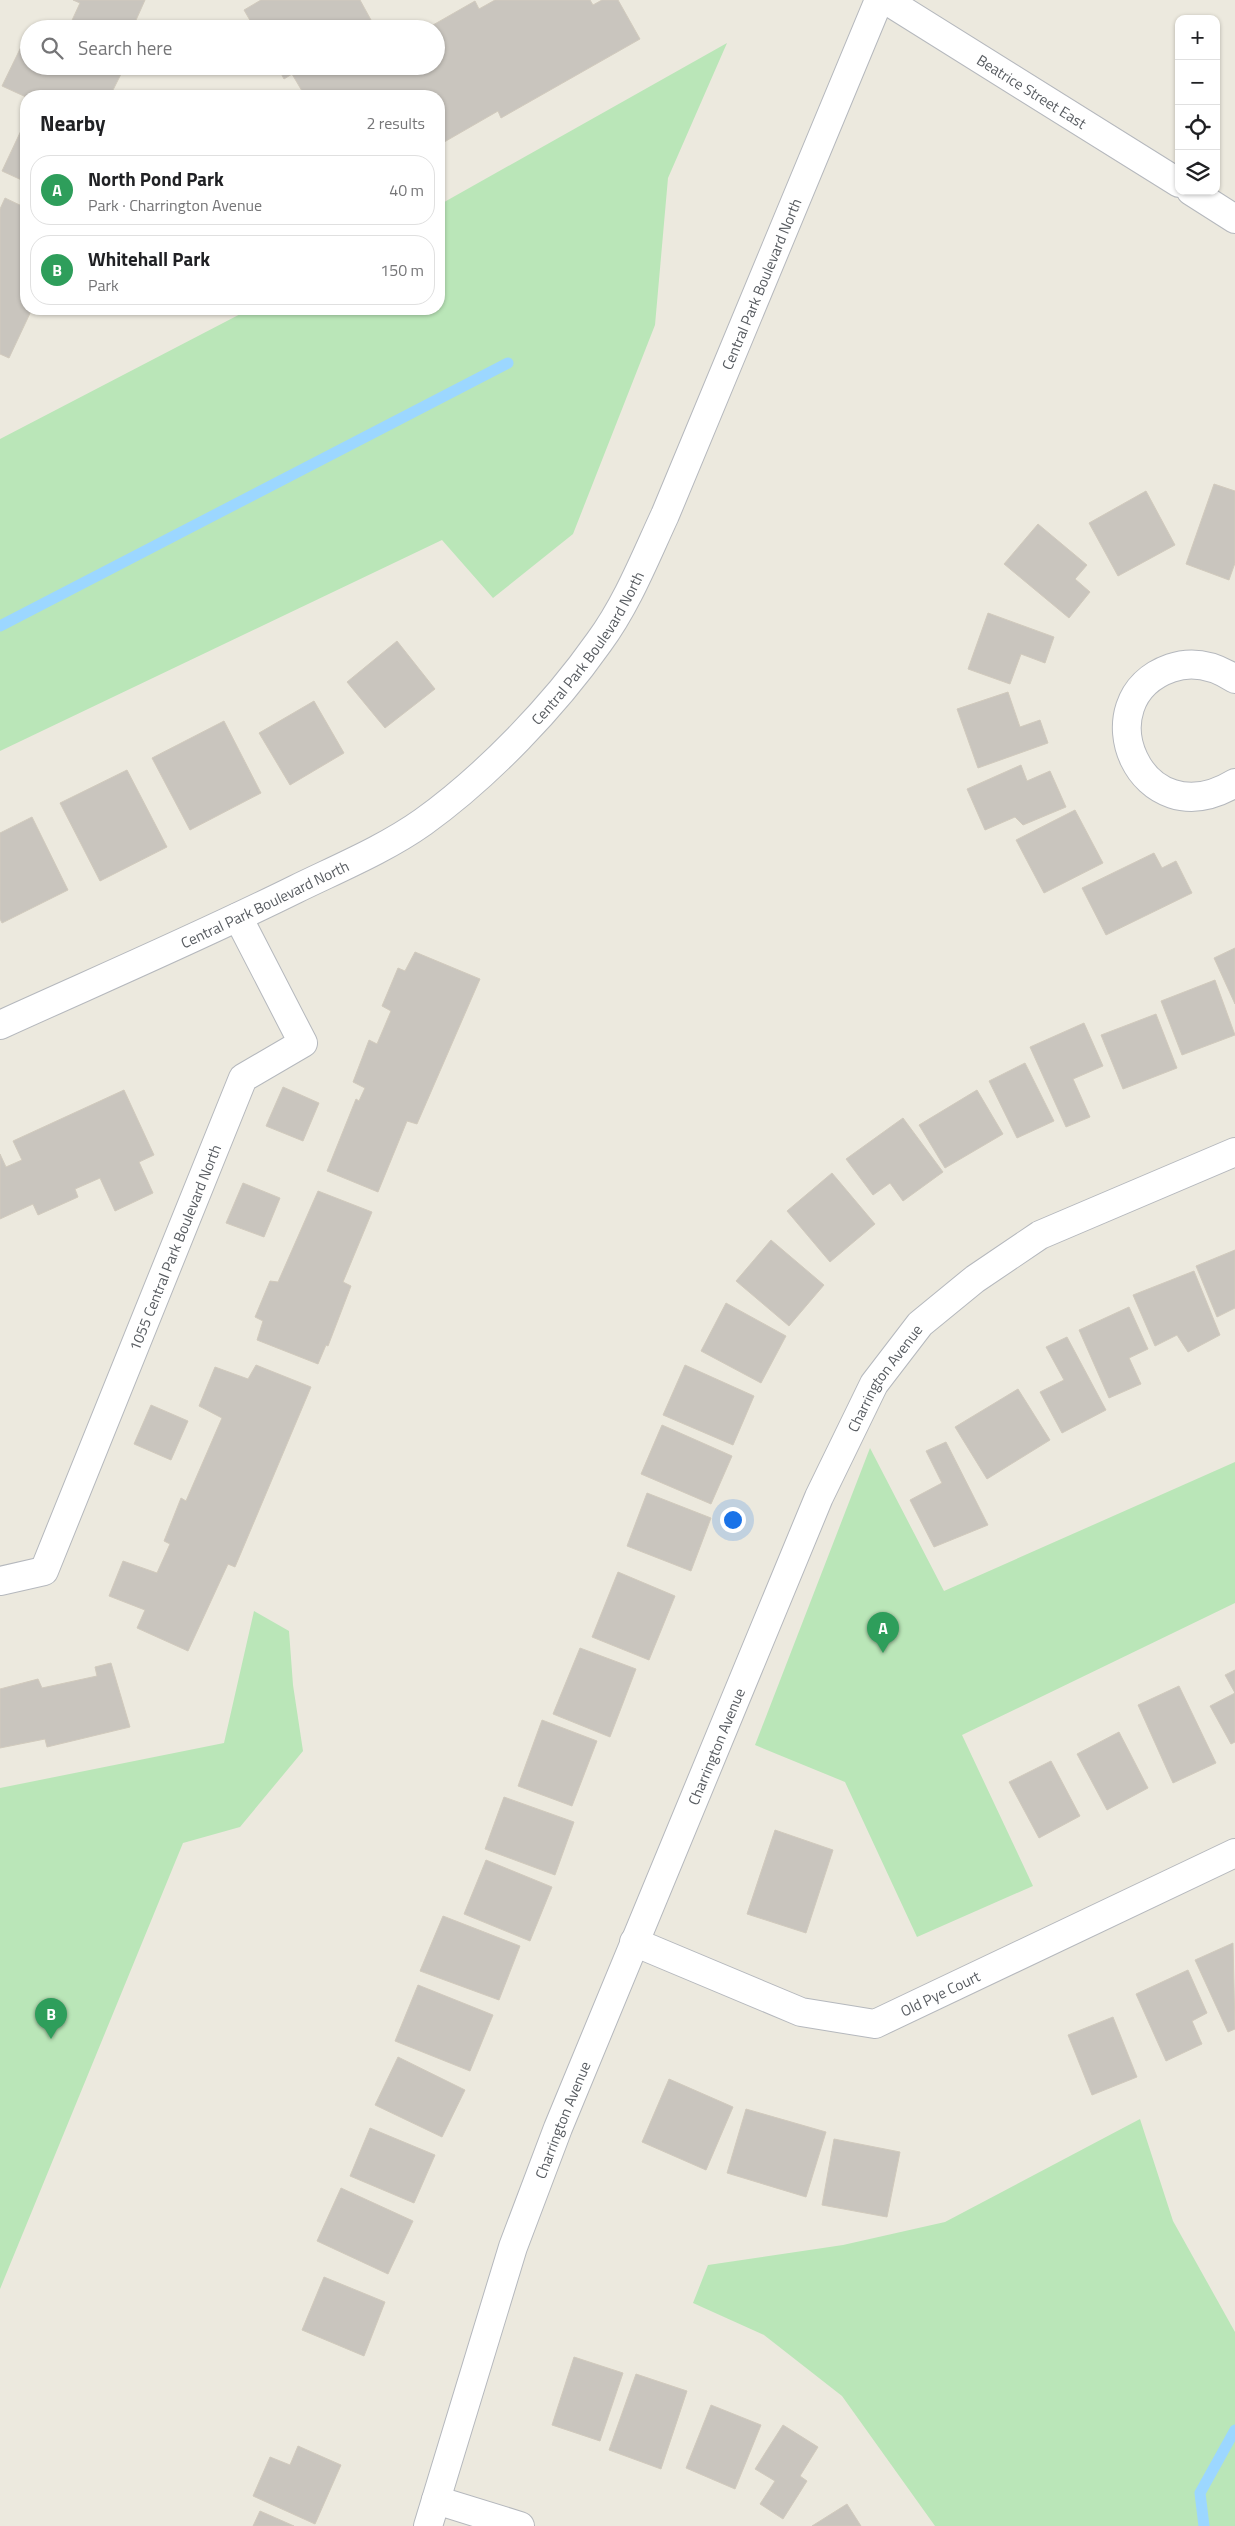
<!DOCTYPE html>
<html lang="en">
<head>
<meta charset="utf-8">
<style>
	body { margin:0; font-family:"Titillium Web",sans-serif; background:#f2f2f2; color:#202124 }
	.controls { position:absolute; right:15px; top:15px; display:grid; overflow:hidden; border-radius:10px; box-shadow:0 1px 4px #0004 }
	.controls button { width:45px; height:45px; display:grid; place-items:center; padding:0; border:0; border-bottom:1px solid #e0e0e0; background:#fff; color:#202124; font:25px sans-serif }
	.you { position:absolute; left:732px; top:1519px; width:18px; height:18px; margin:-12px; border:4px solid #fff; border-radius:50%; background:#1a73e8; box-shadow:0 0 0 8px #1a73e833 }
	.badge { display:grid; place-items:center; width:32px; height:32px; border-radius:50%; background:#db2777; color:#fff; font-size:16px; font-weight:700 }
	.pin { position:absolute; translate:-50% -41px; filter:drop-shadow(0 1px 2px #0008) }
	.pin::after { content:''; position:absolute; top:26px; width:18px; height:15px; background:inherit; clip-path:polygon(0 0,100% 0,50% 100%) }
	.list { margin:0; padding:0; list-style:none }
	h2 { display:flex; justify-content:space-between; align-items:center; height:65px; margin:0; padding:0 20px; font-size:21px }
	h2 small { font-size:16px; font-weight:400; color:#757577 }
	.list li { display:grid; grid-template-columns:32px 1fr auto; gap:15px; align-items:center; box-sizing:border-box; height:70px; margin:0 10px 10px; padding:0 10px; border:1px solid #e0e0e0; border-radius:20px }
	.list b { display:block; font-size:19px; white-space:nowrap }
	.list p { margin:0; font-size:16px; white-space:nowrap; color:#757577 }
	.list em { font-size:16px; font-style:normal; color:#757577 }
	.icon { flex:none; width:28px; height:28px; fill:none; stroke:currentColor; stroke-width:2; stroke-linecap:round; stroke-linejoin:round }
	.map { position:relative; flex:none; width:1235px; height:2526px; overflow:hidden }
	.search { position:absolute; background:#fff; box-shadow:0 1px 4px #0004; left:20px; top:20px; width:425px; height:55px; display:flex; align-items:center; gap:12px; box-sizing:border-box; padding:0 18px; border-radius:28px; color:#757577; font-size:19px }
	.panel { position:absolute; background:#fff; box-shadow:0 1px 4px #0004; left:20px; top:90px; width:425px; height:225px; border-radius:20px }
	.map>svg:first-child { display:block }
	.green { fill:#bae6b8 }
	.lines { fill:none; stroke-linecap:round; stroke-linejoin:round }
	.stream { stroke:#9cd7ff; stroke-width:11 }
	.building { fill:#c9c5be; stroke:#d1cabd }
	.minor-casing { stroke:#b5b8bd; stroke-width:30 }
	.minor { stroke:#fff; stroke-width:28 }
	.labels { text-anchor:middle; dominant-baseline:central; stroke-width:4.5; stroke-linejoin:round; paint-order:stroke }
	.street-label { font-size:15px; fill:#585c61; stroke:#fff }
</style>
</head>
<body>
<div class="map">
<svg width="1235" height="2526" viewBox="0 0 1235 2526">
	<rect width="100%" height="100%" fill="#ece9de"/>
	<!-- green -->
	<path class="green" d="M 727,43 L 668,178 L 655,325 L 573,534 L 493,598 L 442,540 L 0,751 L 0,439 L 250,309 L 439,309 L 439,205 Z
		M 870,1448 L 944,1591 L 1235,1462 L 1235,1603 L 962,1735 L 1033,1886 L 917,1937 L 845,1782 L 755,1745 Z
		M 254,1611 L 289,1631 L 293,1685 L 303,1751 L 240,1827 L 183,1843 L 0,2289 L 0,1788 L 224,1743 Z
		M 1140,2119 L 1173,2221 L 1235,2332 L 1235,2526 L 935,2526 L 842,2396 L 764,2335 L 693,2303 L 708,2265 L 843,2245 L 945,2222 Z"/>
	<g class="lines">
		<!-- stream -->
		<path class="stream" d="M 0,626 L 508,363
			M 1204,2526 L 1200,2493 L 1235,2430"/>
	</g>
	<!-- building -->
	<path class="building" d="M 73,0 L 145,0 L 132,29 L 68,29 L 80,3 Z
		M 261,0 L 360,0 L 371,20 L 355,29 L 255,29 L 244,10 Z
		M 495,0 L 590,0 L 593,5 L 602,0 L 618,0 L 640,39 L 501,118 L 498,111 L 439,145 L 439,96 L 305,96 L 292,74 L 284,79 L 277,66 L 436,66 L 436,29 L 426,29 L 475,1 L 479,9 Z
		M 21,47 L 29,51 L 29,66 L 125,66 L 110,96 L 26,97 L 2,86 Z
		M 26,120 L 26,182 L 2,171 Z
		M 5,198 L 26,208 L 26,309 L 32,309 L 9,358 L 0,354 L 0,209 Z
		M 1214,484 L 1235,491 L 1235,563 L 1229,580 L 1186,564 Z
		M 1146,491 L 1175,545 L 1118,576 L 1089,523 Z
		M 1038,524 L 1087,565 L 1075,579 L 1090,592 L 1069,618 L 1004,564 Z
		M 988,613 L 1054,637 L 1045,663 L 1021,654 L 1010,684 L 968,669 Z
		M 397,641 L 435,689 L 385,728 L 347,682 Z
		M 1008,692 L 1020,727 L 1040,720 L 1048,743 L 978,768 L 957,709 Z
		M 314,701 L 344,753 L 290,785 L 259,733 Z
		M 224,721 L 261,793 L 190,830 L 152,758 Z
		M 1021,765 L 1027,781 L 1050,771 L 1066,807 L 1023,825 L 1015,817 L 985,830 L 967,789 Z
		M 127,770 L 167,847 L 100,881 L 60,803 Z
		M 1075,810 L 1103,863 L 1044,893 L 1016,840 Z
		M 32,817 L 68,890 L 2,923 L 0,919 L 0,833 Z
		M 1154,853 L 1162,868 L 1176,861 L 1192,893 L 1106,935 L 1082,888 Z
		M 1235,948 L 1235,1004 L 1214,958 Z
		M 415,952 L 480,979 L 417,1124 L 407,1121 L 378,1192 L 327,1171 L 356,1099 L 359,1101 L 365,1088 L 353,1082 L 369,1040 L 377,1044 L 391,1011 L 382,1006 L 398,968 L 405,971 Z
		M 1215,980 L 1235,1035 L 1182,1055 L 1161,1001 Z
		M 1156,1014 L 1177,1068 L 1123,1089 L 1101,1035 Z
		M 1084,1023 L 1103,1066 L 1073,1079 L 1090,1117 L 1066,1127 L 1030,1047 Z
		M 1025,1063 L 1054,1121 L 1017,1138 L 989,1081 Z
		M 283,1087 L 319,1103 L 303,1141 L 266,1126 Z
		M 124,1090 L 154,1155 L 139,1162 L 153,1193 L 115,1211 L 100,1178 L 75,1189 L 78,1197 L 38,1215 L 33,1204 L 0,1219 L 0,1154 L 6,1167 L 22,1160 L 13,1141 Z
		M 977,1090 L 1003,1134 L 945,1168 L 919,1125 Z
		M 903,1118 L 943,1172 L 903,1201 L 890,1183 L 873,1195 L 846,1159 Z
		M 832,1173 L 875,1224 L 830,1262 L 787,1211 Z
		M 243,1183 L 280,1198 L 264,1237 L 226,1223 Z
		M 318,1191 L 372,1212 L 343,1282 L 351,1286 L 328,1346 L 326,1345 L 318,1364 L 257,1340 L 263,1321 L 255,1317 L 270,1281 L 278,1282 Z
		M 771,1240 L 824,1285 L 789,1326 L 736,1281 Z
		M 1235,1250 L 1235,1308 L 1217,1317 L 1196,1266 Z
		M 1194,1271 L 1220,1335 L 1188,1352 L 1177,1335 L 1155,1346 L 1133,1295 Z
		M 726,1303 L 786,1336 L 761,1383 L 701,1351 Z
		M 1129,1307 L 1148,1349 L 1129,1358 L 1141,1384 L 1109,1398 L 1079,1330 Z
		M 1067,1337 L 1106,1410 L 1062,1433 L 1040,1392 L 1064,1380 L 1046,1347 Z
		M 256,1365 L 311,1387 L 235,1567 L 228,1564 L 188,1651 L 137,1628 L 145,1610 L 109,1596 L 123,1561 L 157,1573 L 170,1544 L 164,1541 L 181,1498 L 186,1501 L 222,1418 L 199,1406 L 215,1367 L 248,1379 Z
		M 685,1365 L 754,1396 L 733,1445 L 663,1415 Z
		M 1018,1389 L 1050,1440 L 987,1479 L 955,1427 Z
		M 151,1405 L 188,1421 L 171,1460 L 134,1444 Z
		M 662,1425 L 732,1456 L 711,1504 L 641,1474 Z
		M 946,1442 L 988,1525 L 934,1547 L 910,1500 L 942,1483 L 926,1451 Z
		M 647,1493 L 711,1518 L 691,1571 L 627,1546 Z
		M 618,1572 L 675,1596 L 649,1660 L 592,1637 Z
		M 580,1648 L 636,1669 L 610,1737 L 553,1714 Z
		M 111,1663 L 130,1727 L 47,1747 L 45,1739 L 0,1748 L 0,1689 L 38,1679 L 42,1688 L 97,1676 L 95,1667 Z
		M 1235,1670 L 1235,1742 L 1231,1744 L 1210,1706 L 1235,1693 L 1225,1675 Z
		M 1179,1686 L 1216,1763 L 1173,1783 L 1138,1705 Z
		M 542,1720 L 597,1741 L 572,1806 L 518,1786 Z
		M 1119,1732 L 1148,1788 L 1107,1810 L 1077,1754 Z
		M 1051,1761 L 1080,1816 L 1039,1838 L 1009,1782 Z
		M 504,1797 L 574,1822 L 555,1875 L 485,1849 Z
		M 775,1830 L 833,1850 L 806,1933 L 747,1914 Z
		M 486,1860 L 552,1887 L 530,1941 L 464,1914 Z
		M 443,1916 L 520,1946 L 499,2000 L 420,1971 Z
		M 1233,1943 L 1235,2029 L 1228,2032 L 1195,1960 Z
		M 1188,1970 L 1207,2013 L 1192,2021 L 1202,2044 L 1166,2061 L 1136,1994 Z
		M 418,1985 L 493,2015 L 470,2071 L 395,2041 Z
		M 1113,2017 L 1137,2077 L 1092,2095 L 1068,2035 Z
		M 398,2057 L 465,2090 L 442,2137 L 375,2105 Z
		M 669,2079 L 733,2107 L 706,2170 L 642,2142 Z
		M 746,2109 L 826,2132 L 806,2197 L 727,2173 Z
		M 370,2128 L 435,2155 L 414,2203 L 350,2176 Z
		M 834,2139 L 900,2152 L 887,2217 L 822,2205 Z
		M 341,2188 L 413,2221 L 388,2274 L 317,2241 Z
		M 324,2277 L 385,2302 L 364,2356 L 302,2330 Z
		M 574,2357 L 623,2373 L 600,2441 L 552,2425 Z
		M 636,2374 L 687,2391 L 661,2469 L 609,2450 Z
		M 711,2405 L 761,2425 L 735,2489 L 686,2468 Z
		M 783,2425 L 818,2447 L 800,2476 L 807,2481 L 783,2519 L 760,2504 L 775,2481 L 755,2469 Z
		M 298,2446 L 341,2465 L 315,2524 L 253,2496 L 270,2457 L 290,2465 Z
		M 847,2504 L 861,2526 L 812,2526 Z
		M 260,2511 L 294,2526 L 253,2526 Z"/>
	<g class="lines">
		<!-- minor casing -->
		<g class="minor-casing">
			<g id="minor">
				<path id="s1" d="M 886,0 L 1179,183"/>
				<path d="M 1191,191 L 1235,219"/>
				<path d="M 1235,679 C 1215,666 1194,660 1171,668 C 1082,699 1140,841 1235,783"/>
				<path id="s2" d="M 0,1025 C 99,980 199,937 296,889 C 339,868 385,849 423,822 C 487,776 554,706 599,642 C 627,604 645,558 665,515 L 879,0"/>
				<path id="s3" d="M 0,1581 L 44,1571 L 243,1078 L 303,1043 L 238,917"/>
				<path id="s4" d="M 634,1942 L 801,2012 L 875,2024 L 1235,1853"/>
				<path d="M 436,2500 L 520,2526"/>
				<path id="s5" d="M 428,2526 L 513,2247 L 558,2128 L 819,1497 L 874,1384 L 920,1324 L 975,1279 L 1040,1235 L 1235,1152"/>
			</g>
		</g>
		<!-- minor -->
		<use href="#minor" class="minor"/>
	</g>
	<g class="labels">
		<!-- street labels -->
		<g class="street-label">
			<text stroke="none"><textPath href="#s1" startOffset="172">Beatrice Street East</textPath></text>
			<text stroke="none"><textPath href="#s2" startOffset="1116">Central Park Boulevard North</textPath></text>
			<text stroke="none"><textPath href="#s2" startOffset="711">Central Park Boulevard North</textPath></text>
			<text stroke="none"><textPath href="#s2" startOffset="291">Central Park Boulevard North</textPath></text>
			<text stroke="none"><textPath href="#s3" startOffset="394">1055 Central Park Boulevard North</textPath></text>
			<text stroke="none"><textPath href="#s5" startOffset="1238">Charrington Avenue</textPath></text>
			<text stroke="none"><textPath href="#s5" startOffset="832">Charrington Avenue</textPath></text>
			<text stroke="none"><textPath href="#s4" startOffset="328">Old Pye Court</textPath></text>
			<text stroke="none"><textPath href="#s5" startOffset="428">Charrington Avenue</textPath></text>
		</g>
	</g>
</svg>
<div class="controls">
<button>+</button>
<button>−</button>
<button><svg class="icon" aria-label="locate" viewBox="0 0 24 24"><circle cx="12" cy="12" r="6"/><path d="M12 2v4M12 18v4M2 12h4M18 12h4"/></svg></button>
<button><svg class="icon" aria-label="layers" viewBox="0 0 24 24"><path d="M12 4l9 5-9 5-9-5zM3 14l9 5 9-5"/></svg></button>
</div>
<div class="you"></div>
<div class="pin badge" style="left:883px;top:1653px;background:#2e9e5b">A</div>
<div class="pin badge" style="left:51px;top:2039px;background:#2e9e5b">B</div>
<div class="search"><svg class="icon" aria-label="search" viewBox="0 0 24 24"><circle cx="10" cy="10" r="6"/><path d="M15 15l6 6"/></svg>Search here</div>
<section class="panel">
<h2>Nearby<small>2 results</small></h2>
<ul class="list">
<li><span class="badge" style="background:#2e9e5b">A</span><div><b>North Pond Park</b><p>Park · Charrington Avenue</p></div><em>40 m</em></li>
<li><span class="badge" style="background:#2e9e5b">B</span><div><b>Whitehall Park</b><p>Park</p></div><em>150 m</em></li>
</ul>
</section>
</div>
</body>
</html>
